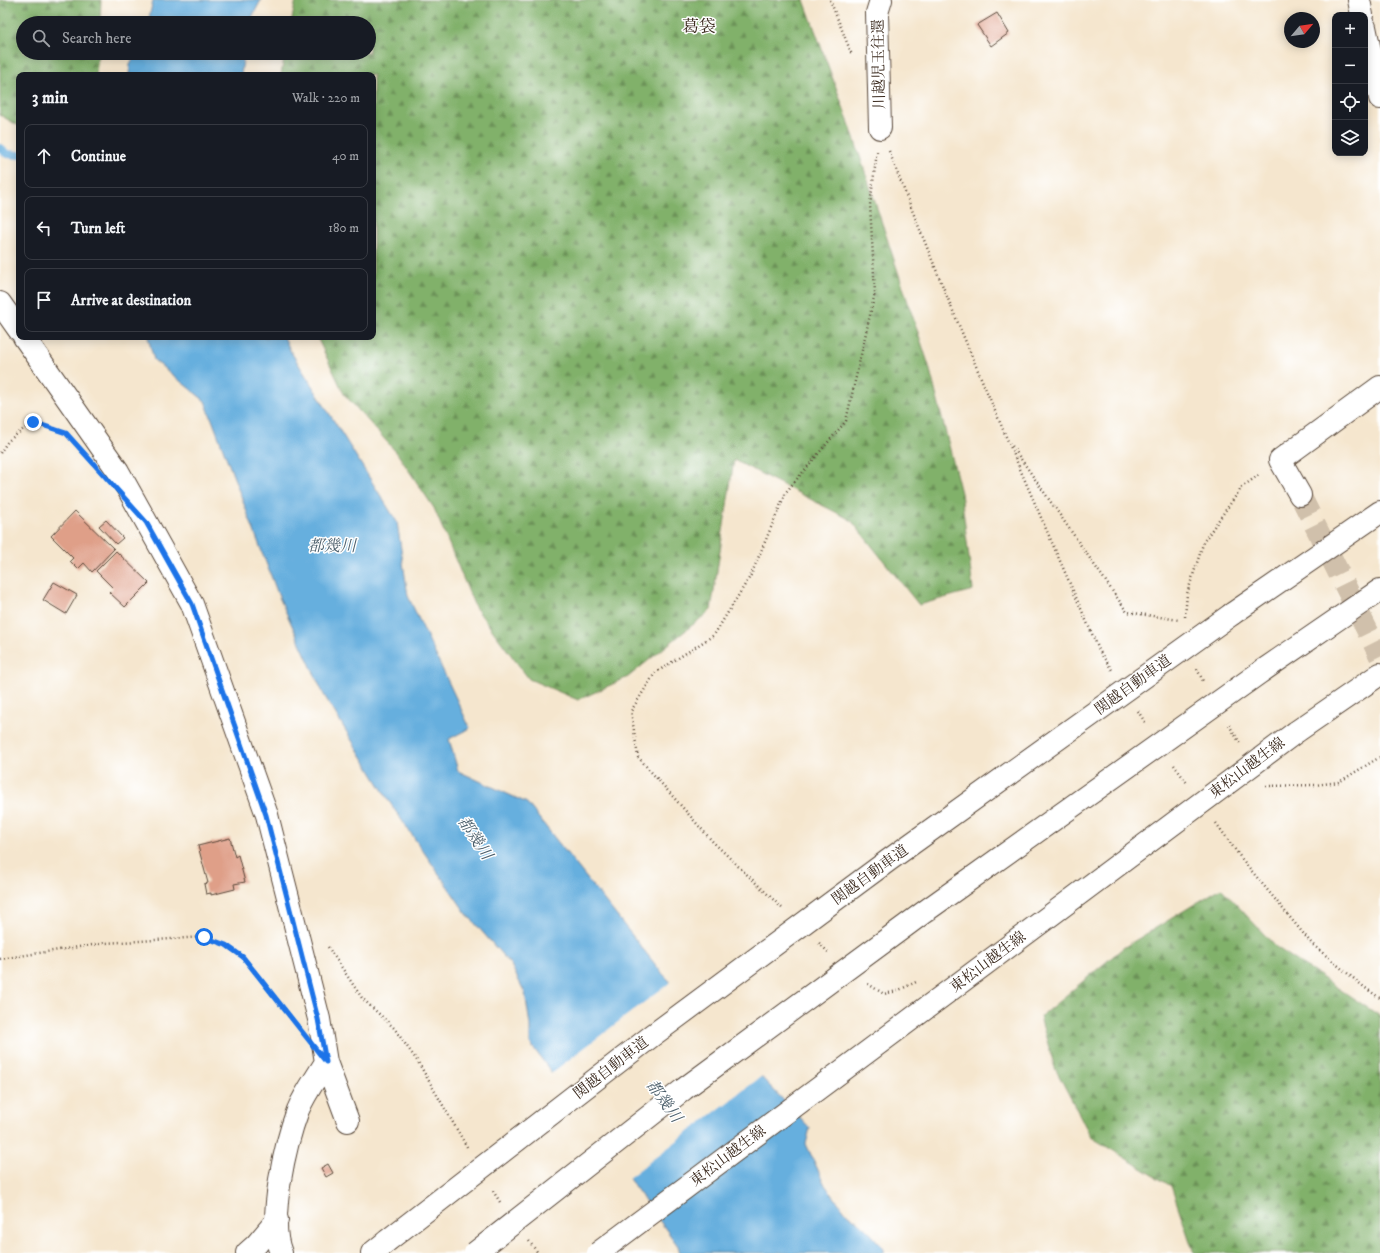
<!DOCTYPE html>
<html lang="en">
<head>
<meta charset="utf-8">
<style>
	body { margin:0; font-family:"IM FELL DW Pica","Noto Serif JP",serif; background:#20242c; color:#f1f3f6 }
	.controls { position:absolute; right:12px; top:12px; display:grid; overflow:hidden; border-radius:8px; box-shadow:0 2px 10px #0003 }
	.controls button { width:36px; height:36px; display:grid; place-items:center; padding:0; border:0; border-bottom:1px solid #363941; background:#171b24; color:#f1f3f6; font:20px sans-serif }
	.compass { position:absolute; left:1284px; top:12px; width:36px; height:36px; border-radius:50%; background:#171b24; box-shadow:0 2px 10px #0003; rotate:61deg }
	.stop { position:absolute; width:12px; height:12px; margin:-9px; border:3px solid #1a73e8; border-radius:50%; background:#fff }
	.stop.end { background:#1a73e8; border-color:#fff; box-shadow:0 1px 4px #0008 }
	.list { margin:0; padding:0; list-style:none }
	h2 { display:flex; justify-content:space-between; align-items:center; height:52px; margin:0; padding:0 16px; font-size:17px }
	h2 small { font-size:13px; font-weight:400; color:#9ea1a6 }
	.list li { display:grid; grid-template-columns:26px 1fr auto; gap:12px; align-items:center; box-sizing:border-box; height:64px; margin:0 8px 8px; padding:0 8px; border:1px solid #363941; border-radius:8px }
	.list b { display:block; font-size:15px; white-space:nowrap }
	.list em { font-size:13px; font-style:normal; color:#9ea1a6 }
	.icon { flex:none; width:22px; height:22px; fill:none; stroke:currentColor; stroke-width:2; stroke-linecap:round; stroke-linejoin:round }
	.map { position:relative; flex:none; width:1380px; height:1253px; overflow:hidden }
	.search { position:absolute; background:#171b24; box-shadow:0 2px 10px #0003; left:16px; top:16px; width:360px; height:44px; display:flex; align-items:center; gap:10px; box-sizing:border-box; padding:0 14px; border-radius:22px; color:#9ea1a6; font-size:15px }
	.panel { position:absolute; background:#171b24; box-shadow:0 2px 10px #0003; left:16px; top:72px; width:360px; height:268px; border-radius:8px }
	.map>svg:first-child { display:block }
	.forest { fill:url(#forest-firs); stroke:#5e6e44 }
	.water { fill:#66afde; stroke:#506c7e }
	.pier { fill:#f5e6ce }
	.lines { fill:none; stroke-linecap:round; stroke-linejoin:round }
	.stream { stroke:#66afde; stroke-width:8 }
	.building { fill:#df9f88 }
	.minor-tunnel { stroke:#d0c0ab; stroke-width:22; stroke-dasharray:22 11; stroke-linecap:butt }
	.minor-casing { stroke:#574638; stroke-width:24 }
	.primary-casing { stroke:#574638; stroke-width:24 }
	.motorway-casing { stroke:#574638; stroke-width:24 }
	.path { stroke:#574638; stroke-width:2.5; stroke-dasharray:1 3; stroke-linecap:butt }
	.minor { stroke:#fff; stroke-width:22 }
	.primary { stroke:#fff; stroke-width:22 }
	.motorway { stroke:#fff; stroke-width:22 }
	.primary-bridge-casing { stroke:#574638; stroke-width:24; stroke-linecap:butt }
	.motorway-bridge-casing { stroke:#574638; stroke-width:24; stroke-linecap:butt }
	.primary-bridge { stroke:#fff; stroke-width:22 }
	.motorway-bridge { stroke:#fff; stroke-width:22 }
	.route { stroke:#1a73e8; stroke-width:5 }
	.labels { text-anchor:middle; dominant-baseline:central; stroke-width:3; stroke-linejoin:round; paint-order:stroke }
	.street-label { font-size:15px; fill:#3b2a1e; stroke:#fff }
	.water-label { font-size:16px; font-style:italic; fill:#4c5f6b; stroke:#fff }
	.quarter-label { font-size:17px; fill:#3b2a1e; stroke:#fff }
</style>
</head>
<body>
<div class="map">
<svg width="1380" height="1253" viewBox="0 0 1380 1253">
	<defs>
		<pattern id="forest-firs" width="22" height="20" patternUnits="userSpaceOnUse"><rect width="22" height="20" fill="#81b16b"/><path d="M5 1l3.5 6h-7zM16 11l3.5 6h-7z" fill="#6b9057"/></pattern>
	</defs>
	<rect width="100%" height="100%" fill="#fff"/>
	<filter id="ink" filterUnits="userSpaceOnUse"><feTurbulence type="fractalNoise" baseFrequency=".025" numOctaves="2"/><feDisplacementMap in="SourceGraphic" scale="8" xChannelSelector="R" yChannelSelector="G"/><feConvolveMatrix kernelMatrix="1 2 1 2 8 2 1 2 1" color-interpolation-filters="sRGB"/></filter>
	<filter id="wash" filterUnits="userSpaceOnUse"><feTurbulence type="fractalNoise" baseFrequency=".012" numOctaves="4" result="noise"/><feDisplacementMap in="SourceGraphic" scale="16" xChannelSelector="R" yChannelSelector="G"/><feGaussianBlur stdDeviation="0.9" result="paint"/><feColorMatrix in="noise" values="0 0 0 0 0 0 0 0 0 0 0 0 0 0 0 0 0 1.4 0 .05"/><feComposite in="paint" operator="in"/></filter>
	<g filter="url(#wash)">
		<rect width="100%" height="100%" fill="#f5e6ce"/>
		<!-- forest -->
		<path class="forest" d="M 0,0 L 101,0 L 100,23 L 23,23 L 23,53 L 98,53 L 96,75 L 19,75 L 19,126 L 0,115 Z
			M 296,0 L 804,0 L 849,123 L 929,366 L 961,493 L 973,590 L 919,605 L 851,520 L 734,460 L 711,610 L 628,677 L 578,700 L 529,679 L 475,607 L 434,508 L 397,453 L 344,394 L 317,337 L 373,337 L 373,75 L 281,75 L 285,53 L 369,53 L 369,23 L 291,23 Z
			M 1221,888 L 1276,947 L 1380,1016 L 1380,1253 L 1194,1253 L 1171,1186 L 1091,1137 L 1055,1068 L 1040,1017 L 1123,948 Z"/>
		<!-- water -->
		<path class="water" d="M 153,0 L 261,0 L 249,23 L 148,23 Z
			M 136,53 L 244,53 L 241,75 L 129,75 L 130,64 Z
			M 148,337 L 284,337 L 291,352 L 397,522 L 408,596 L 470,728 L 449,739 L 458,771 L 527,803 L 662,973 L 810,1128 L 806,1144 L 825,1185 L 847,1214 L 865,1227 L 884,1249 L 884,1253 L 680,1253 L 678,1246 L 530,1043 L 530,1025 L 525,993 L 511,965 L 466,913 L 394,809 L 324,695 L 279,597 L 205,401 L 154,360 Z"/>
		<!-- pier -->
		<path class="pier" d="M 672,981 L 762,1076 L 627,1179 L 550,1074 Z"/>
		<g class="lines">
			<!-- stream -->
			<path class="stream" d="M 0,148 L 7,154 L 19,155"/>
		</g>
		<g id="blocks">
			<!-- building -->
			<path class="building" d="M 997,13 L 1009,33 L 991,46 L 977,25 Z
				M 75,511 L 114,549 L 92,572 L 84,563 L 78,569 L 70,561 L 73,558 L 51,536 Z
				M 106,520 L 123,538 L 116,544 L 99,526 Z
				M 116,551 L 149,583 L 125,607 L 109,592 L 113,588 L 96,571 Z
				M 54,582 L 77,595 L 66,614 L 43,600 Z
				M 230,838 L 235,857 L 238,855 L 245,882 L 234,884 L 235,889 L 211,895 L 211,893 L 206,894 L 204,884 L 208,883 L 198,846 Z
				M 328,1164 L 333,1173 L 326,1177 L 321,1168 Z"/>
		</g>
	</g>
	<g filter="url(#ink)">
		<use href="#blocks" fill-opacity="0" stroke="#574638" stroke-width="1"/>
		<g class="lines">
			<!-- minor-tunnel -->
			<path class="minor-tunnel" d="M 1300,495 L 1380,656"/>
			<!-- minor casing -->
			<g class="minor-casing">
				<path id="minor" d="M 1359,0 L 1362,15
					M 1365,27 L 1380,98
					M 880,128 L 877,13 L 881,0
					M 0,303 L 19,330
					M 24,337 L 118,471 L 192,604 L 267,815 L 319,1019 L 326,1062 L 348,1121
					M 1300,495 L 1280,460 L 1380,387
					M 247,1253 L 256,1245 L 277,1220
					M 281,1253 C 267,1220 286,1142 298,1110 C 305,1093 317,1077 326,1062"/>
			</g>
			<!-- primary casing -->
			<g class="primary-casing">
				<path id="primary" d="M 1296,732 L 1380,674"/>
			</g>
			<!-- motorway casing -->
			<g class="motorway-casing">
				<path id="motorway" d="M 1232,614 L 1380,512
					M 1262,671 L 1380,590
					M 372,1253 L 387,1241"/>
			</g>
			<!-- path -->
			<path class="path" d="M 830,0 L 852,55
				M 889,151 C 954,320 1027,486 1100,652 L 1112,670
				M 1012,446 L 1127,612 L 1179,620
				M 0,453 L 8,441 L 33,422 L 58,430
				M 1185,617 L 1187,594 L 1204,541 L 1242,487 L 1260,474
				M 1197,669 L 1204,683
				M 1138,711 L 1146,724
				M 1229,725 L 1240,743
				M 1174,765 L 1187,783
				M 1266,786 L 1315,785 L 1339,782 L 1380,757
				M 1216,823 L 1241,858 L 1312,944 L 1364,987 L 1380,998
				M 782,908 L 713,842 L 638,757 L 631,711 L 655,673 L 714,635 L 751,575 L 786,492 L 846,421 L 875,293 L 870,205 L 877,152
				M 819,943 L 828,952
				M 328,947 L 362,998 L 394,1028 L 418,1062 L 467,1147
				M 0,959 L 105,943 L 204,937 L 226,945 L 243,957 L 292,1019
				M 868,984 L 884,994 L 897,991 L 916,982
				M 493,1191 L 500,1202
				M 529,1241 L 538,1253"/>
			<!-- minor -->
			<use href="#minor" class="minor"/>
			<!-- primary -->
			<use href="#primary" class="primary"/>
			<!-- motorway -->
			<use href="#motorway" class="motorway"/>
			<!-- primary-bridge casing -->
			<g class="primary-bridge-casing">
				<path id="primary-bridge" d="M 598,1253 L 1296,732"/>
			</g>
			<!-- motorway-bridge casing -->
			<g class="motorway-bridge-casing">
				<path id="motorway-bridge" d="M 387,1241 L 653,1035 L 889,860 L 1232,614
					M 475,1253 L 684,1089 L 927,910 L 1262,671"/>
			</g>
			<!-- primary-bridge -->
			<use href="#primary-bridge" class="primary-bridge"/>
			<!-- motorway-bridge -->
			<use href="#motorway-bridge" class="motorway-bridge"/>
		</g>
	</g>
	<g class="lines" filter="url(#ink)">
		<!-- route -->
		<path class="route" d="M 33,422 L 66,433 L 146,522 L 192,604 L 266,815 L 318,1019 L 326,1062 L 243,957 L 226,945 L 204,937"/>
	</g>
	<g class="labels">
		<!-- street labels -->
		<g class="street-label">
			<text transform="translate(879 64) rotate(-91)">川越児玉往還</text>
			<text transform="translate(1133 685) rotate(-36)">関越自動車道</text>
			<text transform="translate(1247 768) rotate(-37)">東松山越生線</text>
			<text transform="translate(870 875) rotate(-36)">関越自動車道</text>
			<text transform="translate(988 962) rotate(-37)">東松山越生線</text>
			<text transform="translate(611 1068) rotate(-38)">関越自動車道</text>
			<text transform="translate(728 1156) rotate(-37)">東松山越生線</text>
		</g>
		<!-- water labels -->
		<g class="water-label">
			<text x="332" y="546">都幾川</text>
			<text transform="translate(475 838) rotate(56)">都幾川</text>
			<text transform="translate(664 1101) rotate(54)">都幾川</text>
		</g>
		<!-- quarter labels -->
		<g class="quarter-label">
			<text x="699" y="27">葛袋</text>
		</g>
	</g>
</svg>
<div class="controls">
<button>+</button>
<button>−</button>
<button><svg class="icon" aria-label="locate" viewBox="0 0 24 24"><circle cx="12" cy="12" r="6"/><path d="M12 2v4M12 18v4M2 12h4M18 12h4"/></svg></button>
<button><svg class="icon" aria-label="layers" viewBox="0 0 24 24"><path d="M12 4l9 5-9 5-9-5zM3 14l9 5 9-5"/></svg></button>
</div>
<svg class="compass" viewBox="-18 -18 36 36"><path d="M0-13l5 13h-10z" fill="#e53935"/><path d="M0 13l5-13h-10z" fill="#9ea1a6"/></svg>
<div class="stop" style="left:204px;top:937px"></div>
<div class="stop end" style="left:33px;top:422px"></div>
<div class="search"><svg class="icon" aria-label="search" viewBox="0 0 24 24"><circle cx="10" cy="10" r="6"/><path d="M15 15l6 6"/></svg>Search here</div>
<section class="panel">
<h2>3 min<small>Walk · 220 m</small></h2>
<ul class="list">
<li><svg class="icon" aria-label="ahead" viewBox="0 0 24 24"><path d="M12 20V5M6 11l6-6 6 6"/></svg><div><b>Continue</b></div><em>40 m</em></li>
<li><svg class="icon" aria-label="left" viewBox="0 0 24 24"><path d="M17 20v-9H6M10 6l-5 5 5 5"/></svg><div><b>Turn left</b></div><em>180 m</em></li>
<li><svg class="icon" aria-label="arrive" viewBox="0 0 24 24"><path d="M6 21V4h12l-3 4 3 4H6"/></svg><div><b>Arrive at destination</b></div></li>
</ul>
</section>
</div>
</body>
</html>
